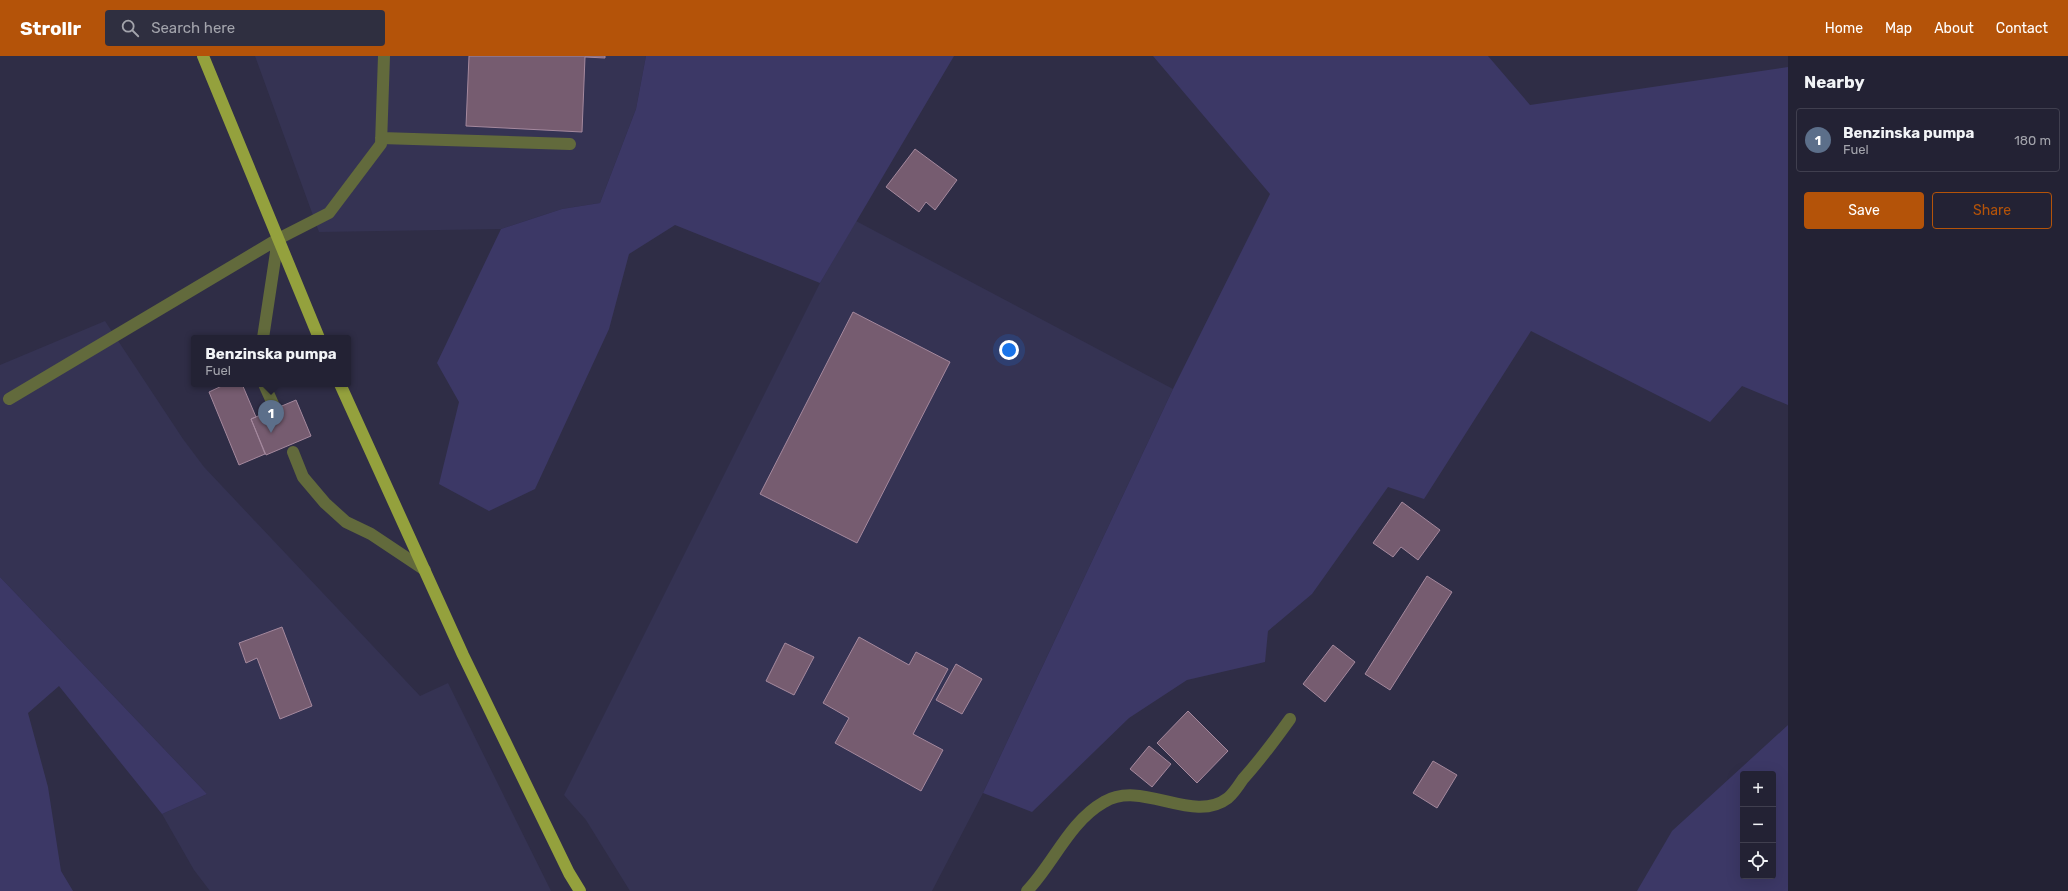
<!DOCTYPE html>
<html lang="en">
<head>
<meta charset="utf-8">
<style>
	body { margin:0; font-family:Rubik,sans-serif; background:#2f2f40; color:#f1f3f6 }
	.controls { position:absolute; right:12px; bottom:12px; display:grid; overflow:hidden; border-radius:4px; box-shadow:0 4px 16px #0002 }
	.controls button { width:36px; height:36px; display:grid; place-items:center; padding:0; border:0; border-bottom:1px solid #403f4f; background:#232234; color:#f1f3f6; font:20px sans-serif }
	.you { position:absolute; left:1009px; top:294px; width:14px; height:14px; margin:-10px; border:3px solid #fff; border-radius:50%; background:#1a73e8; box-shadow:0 0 0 6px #1a73e833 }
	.badge { display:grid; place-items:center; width:26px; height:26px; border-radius:50%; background:#b45309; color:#fff; font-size:13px; font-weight:700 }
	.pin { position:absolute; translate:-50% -33px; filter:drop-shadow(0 1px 2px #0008) }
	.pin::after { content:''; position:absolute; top:21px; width:14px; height:12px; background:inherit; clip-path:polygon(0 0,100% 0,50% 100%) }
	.popup { position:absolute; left:191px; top:279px; width:160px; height:52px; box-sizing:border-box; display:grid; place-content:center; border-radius:4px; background:#232234; filter:drop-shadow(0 1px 3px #0005); font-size:13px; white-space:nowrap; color:#a3a4ac }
	.popup b { font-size:15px; color:#f1f3f6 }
	.popup::after { content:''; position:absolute; left:50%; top:100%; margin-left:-8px; border:8px solid transparent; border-top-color:#232234 }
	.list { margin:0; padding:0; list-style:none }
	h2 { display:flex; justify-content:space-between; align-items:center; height:52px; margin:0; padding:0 16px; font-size:17px }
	h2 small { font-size:13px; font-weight:400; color:#a3a4ac }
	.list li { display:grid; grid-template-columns:26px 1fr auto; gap:12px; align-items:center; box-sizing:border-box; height:64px; margin:0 8px 8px; padding:0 8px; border:1px solid #403f4f; border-radius:4px }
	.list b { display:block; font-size:15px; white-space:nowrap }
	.list p { margin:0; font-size:13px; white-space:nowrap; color:#a3a4ac }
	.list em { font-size:13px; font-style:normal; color:#a3a4ac }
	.actions { display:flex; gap:8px; padding:12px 16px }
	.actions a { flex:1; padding:9px 0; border:1px solid #b45309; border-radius:4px; text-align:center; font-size:14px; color:#b45309 }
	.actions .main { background:#b45309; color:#fff }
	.icon { flex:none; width:22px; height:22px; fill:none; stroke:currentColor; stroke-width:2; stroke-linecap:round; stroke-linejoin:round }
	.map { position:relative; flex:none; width:1788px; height:835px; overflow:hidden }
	header { display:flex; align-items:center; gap:24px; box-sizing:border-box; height:56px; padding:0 20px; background:#b45309; color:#fff }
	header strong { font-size:19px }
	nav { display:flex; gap:22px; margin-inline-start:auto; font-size:14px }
	.search { width:280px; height:36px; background:#2f2f40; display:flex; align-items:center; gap:10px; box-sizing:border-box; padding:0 14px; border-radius:4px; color:#a3a4ac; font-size:15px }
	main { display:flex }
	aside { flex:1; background:#232234 }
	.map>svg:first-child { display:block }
	.built { fill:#353353 }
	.green { fill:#3c3866; fill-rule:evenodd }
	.building { fill:#765c70; stroke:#a5899e }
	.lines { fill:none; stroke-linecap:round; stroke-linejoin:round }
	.lane { stroke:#626a3c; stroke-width:12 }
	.primary { stroke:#94a13d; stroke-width:12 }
</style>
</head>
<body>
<header>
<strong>Strollr</strong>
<div class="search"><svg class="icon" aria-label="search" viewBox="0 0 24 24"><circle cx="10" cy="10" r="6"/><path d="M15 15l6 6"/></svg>Search here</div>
<nav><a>Home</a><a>Map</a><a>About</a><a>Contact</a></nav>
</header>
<main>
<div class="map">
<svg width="1788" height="835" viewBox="0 0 1788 835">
	<rect width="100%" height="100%" fill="#2f2d46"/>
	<!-- built -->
	<path class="built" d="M 255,0 L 646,0 L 636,53 L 600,147 L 562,153 L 501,173 L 319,176 Z
		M 856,165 L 1173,333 L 983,737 L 932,835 L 630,835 L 586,764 L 564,739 L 820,227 Z
		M 105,265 L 183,383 L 204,411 L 420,640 L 448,627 L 551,835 L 210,835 L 194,814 L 162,758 L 207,738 L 0,521 L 0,309 Z"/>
	<!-- green -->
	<path class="green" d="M 646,0 L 954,0 L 820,227 L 675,169 L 629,198 L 609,273 L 535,433 L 489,455 L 439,428 L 459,346 L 437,307 L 501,173 L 562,153 L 600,147 L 636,53 Z
		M 1153,0 L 1488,0 L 1530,49 L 1788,11 L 1788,349 L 1742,330 L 1710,366 L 1531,275 L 1424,443 L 1388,431 L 1312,538 L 1268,575 L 1265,606 L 1187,624 L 1129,662 L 1032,756 L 983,737 L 1173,333 L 1270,138 Z
		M 0,521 L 207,738 L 162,758 L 59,630 L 28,657 L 48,731 L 61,815 L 73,835 L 0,835 Z
		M 1788,669 L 1788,835 L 1637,835 L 1672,775 ZM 1743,718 L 1773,718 L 1773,820 L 1743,820 Z"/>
	<!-- building -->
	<path class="building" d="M 469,0 L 605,0 L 605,2 L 585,1 L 582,76 L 466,70 Z
		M 915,93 L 957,124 L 935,154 L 926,146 L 919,156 L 886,131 Z
		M 853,256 L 950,306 L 857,487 L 760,438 Z
		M 226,328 L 242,328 L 256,361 L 251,363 L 265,398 L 239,409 L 209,336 Z
		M 296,344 L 311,380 L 266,399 L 251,363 Z
		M 1402,446 L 1440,474 L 1418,504 L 1401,491 L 1393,501 L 1373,487 Z
		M 1427,520 L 1452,536 L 1390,634 L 1365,618 Z
		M 282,571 L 312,650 L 280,663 L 257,602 L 246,607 L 239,587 Z
		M 859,581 L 909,609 L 916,596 L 948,613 L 913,678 L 943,694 L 921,735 L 835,687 L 849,662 L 823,647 Z
		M 785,587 L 814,601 L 794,639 L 766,625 Z
		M 1333,589 L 1355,606 L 1325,646 L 1303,628 Z
		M 956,608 L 982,623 L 962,658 L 936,644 Z
		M 1188,655 L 1228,695 L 1197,727 L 1157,687 Z
		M 1149,690 L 1171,708 L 1152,731 L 1130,713 Z
		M 1433,705 L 1457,719 L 1437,752 L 1413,737 Z"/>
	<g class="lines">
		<!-- lane -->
		<path class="lane" d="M 381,82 L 570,88
			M 263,282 L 278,183
			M 264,328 L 273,348
			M 9,343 L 278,183 L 329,157 L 381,88 L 384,0
			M 293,396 L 303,421 L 325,447 L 346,466 L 371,478 L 425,514
			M 1027,835 C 1054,807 1069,766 1104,746 C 1142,723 1193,769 1228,742 C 1234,737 1239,729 1243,723 C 1260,704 1275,684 1290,663"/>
		<!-- primary -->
		<path class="primary" d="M 203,0 L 319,282
			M 340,328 L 463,599 L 569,817 L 580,835"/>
	</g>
</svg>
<div class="controls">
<button>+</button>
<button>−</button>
<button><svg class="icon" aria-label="locate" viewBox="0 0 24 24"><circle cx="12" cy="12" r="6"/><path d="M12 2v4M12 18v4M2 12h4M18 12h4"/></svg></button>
</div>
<div class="you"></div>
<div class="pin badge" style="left:271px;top:377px;background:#5c6f8a">1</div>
<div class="popup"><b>Benzinska pumpa</b>Fuel</div>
</div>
<aside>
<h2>Nearby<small></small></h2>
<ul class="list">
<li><span class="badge" style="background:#5c6f8a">1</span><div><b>Benzinska pumpa</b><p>Fuel</p></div><em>180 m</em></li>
</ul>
<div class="actions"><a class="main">Save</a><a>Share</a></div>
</aside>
</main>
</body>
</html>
